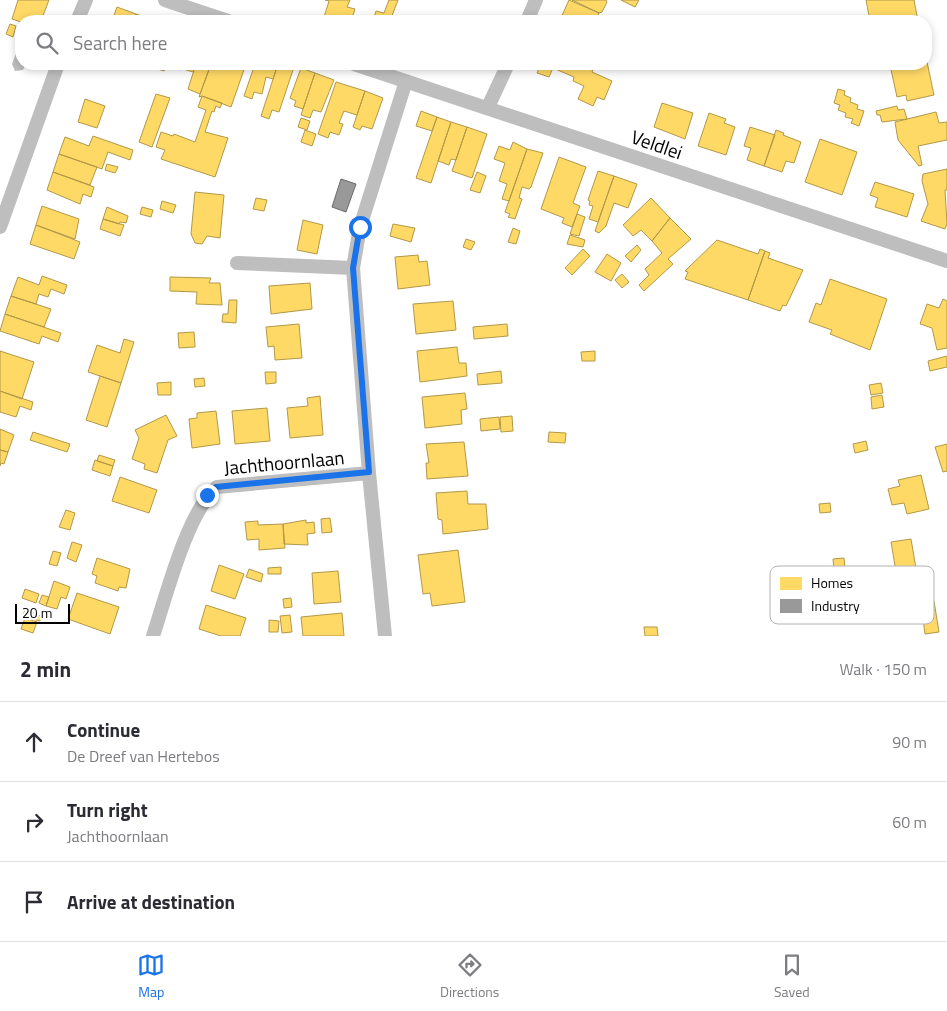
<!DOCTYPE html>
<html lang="en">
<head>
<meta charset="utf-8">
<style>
	body { margin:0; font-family:"Titillium Web",sans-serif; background:#f7f7f7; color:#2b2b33 }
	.scale { position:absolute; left:15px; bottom:12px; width:55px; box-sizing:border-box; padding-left:5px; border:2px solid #000; border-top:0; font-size:14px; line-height:18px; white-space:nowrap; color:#000; -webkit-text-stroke:4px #fff; paint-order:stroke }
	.stop { position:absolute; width:15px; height:15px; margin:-11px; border:4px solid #1a73e8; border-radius:50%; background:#fff }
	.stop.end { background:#1a73e8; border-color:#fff; box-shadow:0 1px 5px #0008 }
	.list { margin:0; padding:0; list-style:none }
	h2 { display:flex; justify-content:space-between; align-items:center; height:65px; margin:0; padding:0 20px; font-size:21px }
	h2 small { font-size:16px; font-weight:400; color:#7c7c81 }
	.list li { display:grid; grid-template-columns:32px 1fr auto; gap:15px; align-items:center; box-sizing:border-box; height:80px; padding:0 20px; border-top:1px solid #e1e1e2 }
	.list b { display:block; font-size:19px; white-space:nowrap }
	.list p { margin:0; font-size:16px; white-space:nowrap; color:#7c7c81 }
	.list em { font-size:16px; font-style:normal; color:#7c7c81 }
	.icon { flex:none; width:28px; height:28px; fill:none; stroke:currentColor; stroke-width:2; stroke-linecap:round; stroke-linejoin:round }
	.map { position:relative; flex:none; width:947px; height:636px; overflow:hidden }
	.search { position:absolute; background:#fff; box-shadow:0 2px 8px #0003; left:15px; right:15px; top:15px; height:55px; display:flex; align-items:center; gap:12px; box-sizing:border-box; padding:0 18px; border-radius:20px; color:#7c7c81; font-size:19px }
	.sheet { height:305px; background:#fff }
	nav { display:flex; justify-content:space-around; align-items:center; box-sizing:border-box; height:70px; border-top:1px solid #e1e1e2; background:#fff; font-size:14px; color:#7c7c81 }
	nav a { display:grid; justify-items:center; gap:2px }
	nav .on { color:#1a73e8 }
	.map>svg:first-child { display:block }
	.water { fill:#bfbfbf }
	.homes { fill:#ffd966; stroke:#b29847 }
	.industry { fill:#999; stroke:#6b6b6b }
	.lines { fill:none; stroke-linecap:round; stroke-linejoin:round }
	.minor { stroke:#bebebe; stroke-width:14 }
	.route { stroke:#1a73e8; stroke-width:6 }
	.labels { text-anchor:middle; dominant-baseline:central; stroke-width:5; stroke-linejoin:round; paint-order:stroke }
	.street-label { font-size:19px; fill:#000; stroke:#fff }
	.key { fill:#fff; stroke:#b2b2b2; stroke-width:1 }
	.key-label { font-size:14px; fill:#000 }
</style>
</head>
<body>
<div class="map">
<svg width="947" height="636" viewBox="0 0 947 636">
	<rect width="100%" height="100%" fill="#fff"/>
	<!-- water -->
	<path class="water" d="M 21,48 L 21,64 L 26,64 L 23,70 L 15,71 L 12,64 L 17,50 Z"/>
	<!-- homes -->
	<path class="homes" d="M 18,0 L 49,0 L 41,21 L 21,22 L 12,19 Z
		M 325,0 L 350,0 L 347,7 L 355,9 L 351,21 L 329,21 L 329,19 L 324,17 L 329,1 Z
		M 389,0 L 398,0 L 390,21 L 373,21 L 376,11 L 384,13 Z
		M 569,0 L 599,13 L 596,21 L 560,20 Z
		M 572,0 L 606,0 L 607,2 L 602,12 L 599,13 Z
		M 621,0 L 639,0 L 635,7 Z
		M 866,0 L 914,0 L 918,21 L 870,21 Z
		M 117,7 L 136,14 L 134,21 L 112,21 Z
		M 136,14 L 157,21 L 134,21 Z
		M 430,16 L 446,21 L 429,21 Z
		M 10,24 L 16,26 L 13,37 L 6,34 Z
		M 926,57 L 934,95 L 907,101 L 906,95 L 897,97 L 890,65 L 926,64 Z
		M 152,64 L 167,64 L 164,71 L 151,67 Z
		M 167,64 L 182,64 L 180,70 Z
		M 182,64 L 196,64 L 193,72 L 180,68 Z
		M 196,64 L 211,64 L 200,94 L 188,89 Z
		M 211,64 L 246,64 L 231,107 L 202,96 L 199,97 Z
		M 255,64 L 278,64 L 273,79 L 266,77 L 262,94 L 254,92 L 252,99 L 244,96 Z
		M 278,64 L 294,67 L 279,112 L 272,110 L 269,119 L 261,116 Z
		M 541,64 L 595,64 L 592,72 L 612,81 L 604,100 L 597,97 L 593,106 L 578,99 L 584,86 L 573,81 L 574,77 L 553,68 L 549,77 L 537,73 Z
		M 301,68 L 315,73 L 303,109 L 294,106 L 296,101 L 290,98 Z
		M 315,73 L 334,80 L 321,112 L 313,110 L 310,118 L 301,115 Z
		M 336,82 L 365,91 L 357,115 L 344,111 L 339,123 L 343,124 L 339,135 L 330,132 L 328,138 L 318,134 Z
		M 838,89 L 845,91 L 844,95 L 851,98 L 850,102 L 858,105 L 857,109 L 864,111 L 859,126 L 851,123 L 853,119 L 845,117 L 846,113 L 838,110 L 840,105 L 834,103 Z
		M 365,91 L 383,98 L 372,129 L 362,126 L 360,130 L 353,127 Z
		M 156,94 L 170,98 L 152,147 L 139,142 Z
		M 202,96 L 222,103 L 220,108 L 216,106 L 214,112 L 212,111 L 205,132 L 228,138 L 215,177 L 161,159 L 165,150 L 156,147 L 161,132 L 173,136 L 174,134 L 195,142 L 206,110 L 198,107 Z
		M 85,99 L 105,106 L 97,128 L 78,122 Z
		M 662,103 L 693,113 L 685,139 L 654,127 Z
		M 897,106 L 898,110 L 904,109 L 907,119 L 882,122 L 880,115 L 877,115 L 876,111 Z
		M 421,111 L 437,117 L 432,131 L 416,126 Z
		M 936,112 L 939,123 L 947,122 L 947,140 L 918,146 L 922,165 L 919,166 L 898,140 L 895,122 Z
		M 709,113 L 726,119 L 724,123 L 735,127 L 726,155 L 698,146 Z
		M 437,117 L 451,122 L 431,183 L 416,178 Z
		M 301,118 L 310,121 L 307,130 L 298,127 Z
		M 451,122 L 467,127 L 456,160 L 451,159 L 449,165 L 438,161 Z
		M 467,127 L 487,134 L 472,178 L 452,171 Z
		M 750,127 L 775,135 L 764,166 L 747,160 L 751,148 L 744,146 Z
		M 305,130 L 316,134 L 312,146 L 301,142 Z
		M 776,130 L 784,133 L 783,135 L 801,142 L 794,163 L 786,161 L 782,172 L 764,166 Z
		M 93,136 L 133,150 L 130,160 L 108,152 L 102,169 L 59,154 L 65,137 L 89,146 Z
		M 820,139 L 857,152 L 842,195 L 805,182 Z
		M 513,142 L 527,149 L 509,201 L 502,199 L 507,184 L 499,181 L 505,163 L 494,159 L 499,146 L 510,150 Z
		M 527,149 L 543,153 L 531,187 L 529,189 L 522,187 L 519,198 L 522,199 L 515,219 L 508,217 L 510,214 L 505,212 Z
		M 59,154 L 97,167 L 90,185 L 53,172 Z
		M 559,157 L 586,167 L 573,203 L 580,206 L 572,227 L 562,223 L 564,218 L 541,209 Z
		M 107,164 L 118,167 L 115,173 L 105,170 Z
		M 947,169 L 947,190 L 945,190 L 947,224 L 945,229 L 921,221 L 928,204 L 922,181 L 923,174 Z
		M 598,171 L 614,176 L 598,222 L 589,219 L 593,206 L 589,205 L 590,201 L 588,200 Z
		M 53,172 L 94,187 L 91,197 L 83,194 L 80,204 L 47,190 Z
		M 477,172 L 486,176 L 480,193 L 470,190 Z
		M 614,176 L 637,184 L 628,208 L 614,203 L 606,226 L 599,233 L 595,231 Z
		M 875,182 L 914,194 L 907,217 L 875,207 L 878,198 L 870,195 Z
		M 195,192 L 224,195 L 220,238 L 207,236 L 202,244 L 195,243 L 191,234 Z
		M 256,198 L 267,200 L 264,211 L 253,209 Z
		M 651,198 L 670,218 L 652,241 L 641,230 L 633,236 L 623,225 Z
		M 162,201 L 176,205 L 173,213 L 160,209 Z
		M 42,206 L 79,219 L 75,239 L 36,225 Z
		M 107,207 L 128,216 L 126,223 L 120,222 L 119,224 L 103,219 Z
		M 142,207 L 153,210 L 151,217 L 140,214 Z
		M 577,214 L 585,217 L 579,236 L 570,234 Z
		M 670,218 L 691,239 L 668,259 L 673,264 L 644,291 L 639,285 L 649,275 L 645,269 L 662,253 L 652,241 Z
		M 103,219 L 124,225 L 120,236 L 100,229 Z
		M 303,220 L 323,225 L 317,254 L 297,250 Z
		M 393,224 L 415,228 L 411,242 L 390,236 Z
		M 36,225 L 80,242 L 74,259 L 30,244 Z
		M 513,228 L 520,231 L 516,244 L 508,242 Z
		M 570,235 L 585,240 L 583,247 L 567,244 Z
		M 466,239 L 475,242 L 471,250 L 463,247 Z
		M 717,240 L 758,254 L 760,249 L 765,251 L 748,300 L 685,279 L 688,272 L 685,271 Z
		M 637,245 L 641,250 L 631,262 L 625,256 Z
		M 583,249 L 590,256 L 572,275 L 565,268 Z
		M 765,251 L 770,253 L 768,258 L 803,270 L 786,306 L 783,305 L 780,311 L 748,300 Z
		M 607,254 L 621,263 L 611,281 L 595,272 Z
		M 418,255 L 419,262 L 427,261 L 430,285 L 398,289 L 395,257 Z
		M 622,274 L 629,282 L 622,288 L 615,280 Z
		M 42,276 L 67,285 L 64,294 L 51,289 L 48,297 L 39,294 L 36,304 L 11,296 L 18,277 L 39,285 Z
		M 170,277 L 211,278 L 209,283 L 220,283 L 222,305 L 196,304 L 197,292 L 170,291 Z
		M 830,279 L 887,299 L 870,350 L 830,334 L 832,330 L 809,322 L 816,303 L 821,305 Z
		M 310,283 L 312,309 L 271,314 L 269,286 Z
		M 11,296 L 51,309 L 44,327 L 5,314 Z
		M 943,299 L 947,301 L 947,348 L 937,350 L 932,328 L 920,324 L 927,304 L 939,308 Z
		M 229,300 L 237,300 L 236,323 L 222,322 L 223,314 L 228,314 Z
		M 453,301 L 456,330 L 416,334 L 413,304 Z
		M 5,314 L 61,333 L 58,342 L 42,336 L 39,344 L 0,331 Z
		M 299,324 L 302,358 L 275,360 L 274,346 L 268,347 L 266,327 Z
		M 507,324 L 508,336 L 474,339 L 473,327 Z
		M 194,332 L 195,347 L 179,348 L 178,333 Z
		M 124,339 L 134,342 L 121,383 L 88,372 L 97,345 L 120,353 Z
		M 457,347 L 459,363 L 466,363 L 467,376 L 420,382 L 417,351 Z
		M 0,351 L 34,362 L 22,399 L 0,391 Z
		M 595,351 L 595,361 L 582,361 L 581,352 Z
		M 947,356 L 947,367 L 930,371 L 928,361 Z
		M 501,371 L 502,383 L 478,385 L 477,374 Z
		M 265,372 L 276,372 L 276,383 L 266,384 Z
		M 100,376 L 121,383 L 107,427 L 86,420 Z
		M 204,378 L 205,386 L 195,387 L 194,379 Z
		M 171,382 L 171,395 L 158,395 L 157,383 Z
		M 881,383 L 883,393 L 871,395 L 869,385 Z
		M 0,391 L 33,402 L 31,410 L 20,406 L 16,417 L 0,412 Z
		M 465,393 L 467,409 L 461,410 L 462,424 L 425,428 L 422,397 Z
		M 882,395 L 884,407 L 872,409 L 871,397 Z
		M 320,396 L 323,435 L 290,438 L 287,408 L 308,406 L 307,398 Z
		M 267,408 L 270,441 L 235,444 L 232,411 Z
		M 216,411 L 220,444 L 192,448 L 189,419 L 197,418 L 197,413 Z
		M 166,415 L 177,436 L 168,440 L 157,473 L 144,469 L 145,464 L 132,459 L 139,438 L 135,430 Z
		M 512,416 L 513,431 L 501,432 L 500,417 Z
		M 499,417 L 500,429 L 481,431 L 480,419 Z
		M 0,429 L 14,435 L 8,452 L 0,450 Z
		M 33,432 L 70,444 L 67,452 L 30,440 Z
		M 549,432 L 566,433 L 565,443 L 548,442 Z
		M 866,441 L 868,450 L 855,453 L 853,444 Z
		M 464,442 L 468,476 L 427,479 L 426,463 L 429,463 L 426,444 Z
		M 947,444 L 947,471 L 943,472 L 935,447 Z
		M 0,450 L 8,452 L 4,464 L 1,463 L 0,466 Z
		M 99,455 L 115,460 L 113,466 L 97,461 Z
		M 95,460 L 113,466 L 110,476 L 92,470 Z
		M 921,475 L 929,509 L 907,514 L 904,503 L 892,505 L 888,489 L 900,486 L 898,480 Z
		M 120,477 L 157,490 L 149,513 L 112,501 Z
		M 467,491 L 468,504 L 486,504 L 488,529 L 443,534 L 442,520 L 438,519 L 436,493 Z
		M 830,503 L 831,512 L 820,513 L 819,504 Z
		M 66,510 L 75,513 L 70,530 L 59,527 Z
		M 330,518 L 332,532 L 322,533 L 321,519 Z
		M 306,520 L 306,523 L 314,522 L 315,533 L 307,534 L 308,545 L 284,544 L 283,524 Z
		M 258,521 L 258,525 L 283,524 L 285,548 L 259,550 L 259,539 L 247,540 L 245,522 Z
		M 911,539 L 918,580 L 898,583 L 891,542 Z
		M 72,542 L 82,545 L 76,562 L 67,558 Z
		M 458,550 L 465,602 L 432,606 L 430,593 L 423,594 L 418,555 Z
		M 53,551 L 61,553 L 57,566 L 49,564 Z
		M 97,558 L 130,569 L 126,588 L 119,587 L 118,591 L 95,583 L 97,576 L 92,574 Z
		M 844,558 L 845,568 L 834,570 L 833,559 Z
		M 219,565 L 244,574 L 235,599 L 211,591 Z
		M 281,567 L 281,574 L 268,574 L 268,568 Z
		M 249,569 L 263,574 L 261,582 L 246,577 Z
		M 338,571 L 341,602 L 314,604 L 312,573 Z
		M 54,581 L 70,587 L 66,599 L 61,597 L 57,609 L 46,606 Z
		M 25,589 L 39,594 L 36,603 L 22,598 Z
		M 77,593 L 119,607 L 110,634 L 68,619 Z
		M 42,595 L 49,597 L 46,606 L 39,603 Z
		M 291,598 L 292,607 L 284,608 L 283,599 Z
		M 934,601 L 939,632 L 925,634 L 921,603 Z
		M 206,605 L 246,618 L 240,636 L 221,636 L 199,629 Z
		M 25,609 L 41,616 L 40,621 L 23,617 Z
		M 342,613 L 344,636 L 303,636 L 301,617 Z
		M 290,615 L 292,632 L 282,633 L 280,616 Z
		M 25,618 L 37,622 L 33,633 L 21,629 Z
		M 269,620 L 279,621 L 278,632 L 269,632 Z
		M 644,627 L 657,627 L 658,636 L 645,636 Z"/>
	<!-- industry -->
	<path class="industry" d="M 341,179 L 356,184 L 346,212 L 332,207 Z"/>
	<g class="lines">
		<!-- minor -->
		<path class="minor" d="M 165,0 L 228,21
			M 77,21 L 86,0
			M 527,21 L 536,0
			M 354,64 L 947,261
			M 488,107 L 508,64
			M 0,227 L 58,64
			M 237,263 L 353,268
			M 153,636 C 166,597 187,512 217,487 L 369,473
			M 385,636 L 369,473 L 353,268 L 360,227 L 406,81"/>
	</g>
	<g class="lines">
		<!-- route -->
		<path class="route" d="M 207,495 L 216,487 L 369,472 L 353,268 L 360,227"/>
	</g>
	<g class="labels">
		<!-- street labels -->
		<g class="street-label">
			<text transform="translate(657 144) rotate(19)">Veldlei</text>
			<text transform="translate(284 462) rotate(-5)">Jachthoornlaan</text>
		</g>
	</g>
	<!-- legend -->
	<rect x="770" y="566" width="164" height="58" rx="8" class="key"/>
	<rect x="780" y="577" width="22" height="13" fill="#ffd966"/>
	<rect x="780" y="599" width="22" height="14" fill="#999"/>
	<g class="key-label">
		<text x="811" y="588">Homes</text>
		<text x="811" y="611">Industry</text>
	</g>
</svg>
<div class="scale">20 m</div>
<div class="stop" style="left:360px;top:227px"></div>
<div class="stop end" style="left:207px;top:495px"></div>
<div class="search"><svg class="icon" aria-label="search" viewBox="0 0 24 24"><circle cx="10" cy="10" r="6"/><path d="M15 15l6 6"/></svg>Search here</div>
</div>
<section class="sheet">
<h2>2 min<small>Walk · 150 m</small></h2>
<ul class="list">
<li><svg class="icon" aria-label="ahead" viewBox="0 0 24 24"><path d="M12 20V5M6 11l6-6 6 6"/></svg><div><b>Continue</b><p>De Dreef van Hertebos</p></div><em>90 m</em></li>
<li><svg class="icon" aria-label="right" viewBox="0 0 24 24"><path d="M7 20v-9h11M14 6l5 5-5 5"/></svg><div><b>Turn right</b><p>Jachthoornlaan</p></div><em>60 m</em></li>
<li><svg class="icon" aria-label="arrive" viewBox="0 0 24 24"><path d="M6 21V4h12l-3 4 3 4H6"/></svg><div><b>Arrive at destination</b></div></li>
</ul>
</section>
<nav>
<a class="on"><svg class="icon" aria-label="map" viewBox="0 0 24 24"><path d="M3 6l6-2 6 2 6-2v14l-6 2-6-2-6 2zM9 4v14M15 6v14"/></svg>Map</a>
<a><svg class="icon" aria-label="directions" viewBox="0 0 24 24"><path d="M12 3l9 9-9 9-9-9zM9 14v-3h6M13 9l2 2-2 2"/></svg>Directions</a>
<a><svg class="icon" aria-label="saved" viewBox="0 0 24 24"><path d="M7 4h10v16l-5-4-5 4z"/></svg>Saved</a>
</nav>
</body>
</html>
